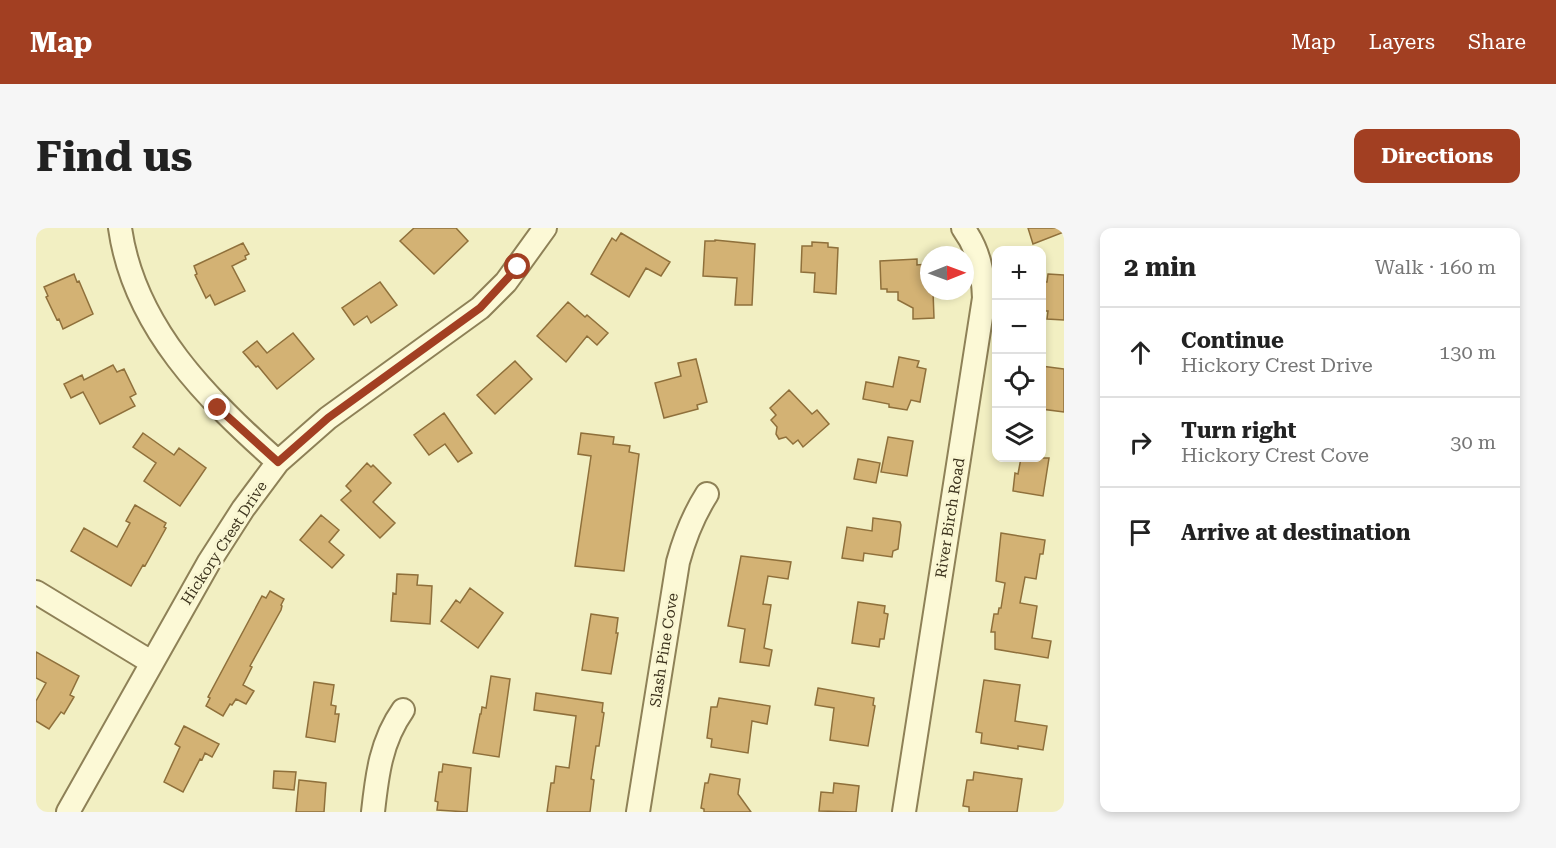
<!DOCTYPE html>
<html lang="en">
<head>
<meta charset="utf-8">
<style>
	body { margin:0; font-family:"Roboto Serif",serif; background:#f6f6f6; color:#222 }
	.controls { position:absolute; right:18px; top:18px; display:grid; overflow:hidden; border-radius:12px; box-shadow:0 3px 9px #0003 }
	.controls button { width:54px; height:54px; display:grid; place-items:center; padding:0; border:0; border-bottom:2px solid #e0e0e0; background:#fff; color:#222; font:30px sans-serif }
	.compass { position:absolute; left:884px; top:18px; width:54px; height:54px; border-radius:50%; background:#fff; box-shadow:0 3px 9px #0003; rotate:89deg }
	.stop { position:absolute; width:18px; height:18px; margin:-14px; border:4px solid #a23f22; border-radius:50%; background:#fff }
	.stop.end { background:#a23f22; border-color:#fff; box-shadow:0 2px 6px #0008 }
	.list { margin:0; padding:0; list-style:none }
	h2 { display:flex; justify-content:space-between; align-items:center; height:78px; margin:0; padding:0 24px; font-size:26px }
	h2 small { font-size:20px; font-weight:400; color:#767676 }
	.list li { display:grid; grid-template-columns:39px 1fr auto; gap:18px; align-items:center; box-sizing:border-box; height:90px; padding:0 24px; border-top:2px solid #e0e0e0 }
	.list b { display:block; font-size:22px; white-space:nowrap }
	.list p { margin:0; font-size:20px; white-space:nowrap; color:#767676 }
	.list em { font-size:20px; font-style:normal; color:#767676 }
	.icon { flex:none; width:33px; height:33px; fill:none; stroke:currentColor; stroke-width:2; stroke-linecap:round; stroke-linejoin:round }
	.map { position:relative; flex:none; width:1028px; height:584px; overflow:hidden; border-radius:12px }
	header { display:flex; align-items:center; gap:36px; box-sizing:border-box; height:84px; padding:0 30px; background:#a23f22; color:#fff }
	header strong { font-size:28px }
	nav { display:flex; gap:33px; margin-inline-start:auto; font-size:21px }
	.intro { display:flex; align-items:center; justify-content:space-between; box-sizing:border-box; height:144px; padding:0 36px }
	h1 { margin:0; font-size:42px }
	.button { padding:15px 27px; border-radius:12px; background:#a23f22; color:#fff; font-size:21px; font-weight:700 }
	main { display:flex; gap:36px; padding:0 36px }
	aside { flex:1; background:#fff; border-radius:12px; box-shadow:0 3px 9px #0003 }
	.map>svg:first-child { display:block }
	.building { fill:#d3b274; stroke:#8f703b; stroke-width:1.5 }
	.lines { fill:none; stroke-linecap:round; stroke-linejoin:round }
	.minor-casing { stroke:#8e8157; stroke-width:26 }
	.minor { stroke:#fcf9d6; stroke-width:22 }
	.route { stroke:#a23f22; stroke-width:8 }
	.labels { text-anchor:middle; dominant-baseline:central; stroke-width:6; stroke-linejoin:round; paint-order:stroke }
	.street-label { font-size:15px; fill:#3c331d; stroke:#f9f6d2 }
</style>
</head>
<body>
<header>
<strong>Map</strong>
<nav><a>Map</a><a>Layers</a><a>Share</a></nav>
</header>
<div class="intro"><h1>Find us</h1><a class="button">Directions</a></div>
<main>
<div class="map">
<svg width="1028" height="584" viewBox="0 0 1028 584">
	<rect width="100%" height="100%" fill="#f2efc2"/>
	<!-- building -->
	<path class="building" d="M 378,0 L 420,0 L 432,13 L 398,46 L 364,13 Z
		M 992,0 L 1028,0 L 1028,4 L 997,16 Z
		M 585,5 L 634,34 L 625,48 L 610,40 L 593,69 L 555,46 L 576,10 L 580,13 Z
		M 679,12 L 719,16 L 716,77 L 699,77 L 701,50 L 667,48 L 669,13 L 679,13 Z
		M 776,14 L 792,15 L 792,19 L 802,20 L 800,66 L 778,64 L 779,45 L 765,44 L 766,18 L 776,18 Z
		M 207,15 L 213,26 L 209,28 L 210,31 L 196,38 L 209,63 L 179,77 L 174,67 L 170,70 L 159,47 L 161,46 L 158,38 Z
		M 881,31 L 881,37 L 890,36 L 891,59 L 893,63 L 897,63 L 898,90 L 877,91 L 877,80 L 862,72 L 862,64 L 851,64 L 851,61 L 845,61 L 844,33 Z
		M 38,46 L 41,54 L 43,53 L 57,86 L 27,101 L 23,91 L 21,92 L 10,69 L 12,68 L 8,59 Z
		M 1012,46 L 1028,47 L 1028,92 L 1011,91 L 1012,83 L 1005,83 L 1006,54 L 1011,54 Z
		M 344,54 L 361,77 L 335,95 L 331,88 L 318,97 L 306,80 Z
		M 532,74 L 549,89 L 551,87 L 572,105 L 561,117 L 551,108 L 530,134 L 501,108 Z
		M 257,105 L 278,131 L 241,161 L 222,138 L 220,139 L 207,124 L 221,113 L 231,125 Z
		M 863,129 L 883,133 L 881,139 L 890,141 L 884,174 L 875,172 L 871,182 L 853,179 L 853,176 L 827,171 L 830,154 L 857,159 Z
		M 660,131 L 671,174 L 661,177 L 662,181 L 628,190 L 619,155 L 645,148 L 642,135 Z
		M 479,133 L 496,151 L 459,186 L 441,167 Z
		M 77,137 L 81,144 L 88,141 L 100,166 L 94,169 L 99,178 L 64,196 L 47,164 L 35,170 L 28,156 L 46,147 L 48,152 Z
		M 1005,138 L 1028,141 L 1028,184 L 1005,181 Z
		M 753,162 L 776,186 L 781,182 L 793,196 L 767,219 L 762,212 L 757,216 L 750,209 L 743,211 L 740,206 L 741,199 L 735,192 L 740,187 L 734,180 Z
		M 408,185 L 436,225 L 422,234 L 409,216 L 393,227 L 378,207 Z
		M 107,205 L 138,227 L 143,220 L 170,240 L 144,278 L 108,253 L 120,235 L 97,219 Z
		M 545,205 L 578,209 L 577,216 L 594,218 L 593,224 L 603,226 L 588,343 L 539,338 L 555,228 L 542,226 Z
		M 852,209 L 877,213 L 871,248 L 845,244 Z
		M 985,230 L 1013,230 L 1007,268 L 977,263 L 979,245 L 982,246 Z
		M 822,231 L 844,235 L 840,255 L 818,251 Z
		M 331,235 L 335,239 L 337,237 L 355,255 L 337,274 L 359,295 L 344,310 L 305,272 L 315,263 L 310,258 Z
		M 99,277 L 130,295 L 128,299 L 130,300 L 109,338 L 107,337 L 95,358 L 35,323 L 48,300 L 81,319 L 94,295 L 90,293 Z
		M 285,287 L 303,302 L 293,314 L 308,327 L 296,340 L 264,312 Z
		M 837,290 L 864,294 L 865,297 L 862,321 L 857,323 L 856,329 L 828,325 L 827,333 L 806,330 L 811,299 L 836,303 Z
		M 965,305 L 1009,312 L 1007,326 L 1004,326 L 1000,351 L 989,349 L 984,375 L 1001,378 L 996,410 L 1015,413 L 1012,430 L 959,421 L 959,404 L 955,404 L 958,386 L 962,386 L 963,380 L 965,380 L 969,355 L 960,353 Z
		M 705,328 L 755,334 L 752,351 L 732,348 L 727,376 L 735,377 L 728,420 L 736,422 L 733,438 L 704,434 L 709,401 L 692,398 Z
		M 361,346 L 382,347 L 381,357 L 396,358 L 394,396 L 355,393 L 357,365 L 360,366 Z
		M 434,360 L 467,385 L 442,420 L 405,393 L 420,372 L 424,375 Z
		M 234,363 L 248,371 L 245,377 L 246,378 L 245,382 L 214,438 L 216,439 L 207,457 L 218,463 L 210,476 L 200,471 L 196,477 L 194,476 L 187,488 L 170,478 L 174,470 L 172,469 L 226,368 L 230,370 Z
		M 822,374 L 849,378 L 848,385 L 852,386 L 848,411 L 844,411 L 843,419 L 816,415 Z
		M 555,386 L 582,390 L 580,405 L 582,405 L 575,446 L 546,442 Z
		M 0,424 L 43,448 L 34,467 L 38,469 L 28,486 L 25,484 L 13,501 L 0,493 L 0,473 L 10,455 L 0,450 Z
		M 455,448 L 474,451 L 463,529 L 437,525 L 444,486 L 445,486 L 446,479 L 450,480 Z
		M 948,452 L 984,457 L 979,493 L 1011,498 L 1007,522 L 982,518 L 982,521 L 945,515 L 946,505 L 940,504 Z
		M 278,454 L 298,457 L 295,477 L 300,478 L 299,486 L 303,486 L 299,514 L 270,509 Z
		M 782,460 L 838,470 L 837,477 L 839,478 L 832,518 L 794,512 L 798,480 L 779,477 Z
		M 500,465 L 567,475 L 566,484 L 568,485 L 563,518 L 560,518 L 555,551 L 558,552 L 554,584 L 511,584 L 515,555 L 518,555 L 520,538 L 533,540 L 540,488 L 498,482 Z
		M 683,470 L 734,478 L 731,496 L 716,493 L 712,525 L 675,519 L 676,511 L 671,510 L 675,479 L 681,479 Z
		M 148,498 L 183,516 L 176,529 L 169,525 L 166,532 L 164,531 L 147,564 L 128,554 L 144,519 L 139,516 Z
		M 407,536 L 435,540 L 431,584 L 401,582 L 402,574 L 399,573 L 403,544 L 406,544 Z
		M 238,543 L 260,544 L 258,562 L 237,560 Z
		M 938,544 L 986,551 L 981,584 L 933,584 L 933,579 L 927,578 L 931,552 L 937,552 Z
		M 674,546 L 704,551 L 702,566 L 715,584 L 668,584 L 668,581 L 665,580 L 669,555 L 672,555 Z
		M 263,552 L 290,555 L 288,584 L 260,584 Z
		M 798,555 L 823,558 L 820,584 L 783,583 L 785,564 L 797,565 Z"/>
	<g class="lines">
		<!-- minor casing -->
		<g class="minor-casing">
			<path id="minor" d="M 84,0 C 98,99 171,171 242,234
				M 0,364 L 115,434
				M 32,584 L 173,334 L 207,281 L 242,234 L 292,190 L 444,80 L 470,54 L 509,0
				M 337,584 C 341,547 345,513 367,482
				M 602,584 L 642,334 C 649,308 657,288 671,266
				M 868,584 L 948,70 C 947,44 943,22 927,0"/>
		</g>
		<!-- minor -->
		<use href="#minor" class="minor"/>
	</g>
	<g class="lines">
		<!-- route -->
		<path class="route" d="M 182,180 L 242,234 L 292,190 L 444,80 L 482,39"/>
	</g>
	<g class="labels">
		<!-- street labels -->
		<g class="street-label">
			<text transform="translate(914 290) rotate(-81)">River Birch Road</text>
			<text transform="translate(188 315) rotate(-57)">Hickory Crest Drive</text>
			<text transform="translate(628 422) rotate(-81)">Slash Pine Cove</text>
		</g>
	</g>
</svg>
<div class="controls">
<button>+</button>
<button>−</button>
<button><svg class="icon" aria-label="locate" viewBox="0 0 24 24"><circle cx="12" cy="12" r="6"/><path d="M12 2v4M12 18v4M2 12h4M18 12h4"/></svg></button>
<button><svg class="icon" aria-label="layers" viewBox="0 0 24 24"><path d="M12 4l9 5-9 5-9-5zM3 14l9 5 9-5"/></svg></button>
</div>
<svg class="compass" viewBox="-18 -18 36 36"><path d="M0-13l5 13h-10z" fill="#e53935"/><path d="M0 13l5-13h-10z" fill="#767676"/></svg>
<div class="stop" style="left:482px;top:39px"></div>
<div class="stop end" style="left:182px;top:180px"></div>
</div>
<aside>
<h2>2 min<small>Walk · 160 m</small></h2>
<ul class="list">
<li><svg class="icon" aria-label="ahead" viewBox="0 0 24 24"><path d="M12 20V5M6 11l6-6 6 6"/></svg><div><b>Continue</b><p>Hickory Crest Drive</p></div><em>130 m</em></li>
<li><svg class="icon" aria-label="right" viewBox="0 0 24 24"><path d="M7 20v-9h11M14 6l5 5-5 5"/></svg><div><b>Turn right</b><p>Hickory Crest Cove</p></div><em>30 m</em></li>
<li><svg class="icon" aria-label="arrive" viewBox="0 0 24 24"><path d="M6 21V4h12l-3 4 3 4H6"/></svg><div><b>Arrive at destination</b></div></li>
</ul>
</aside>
</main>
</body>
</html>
